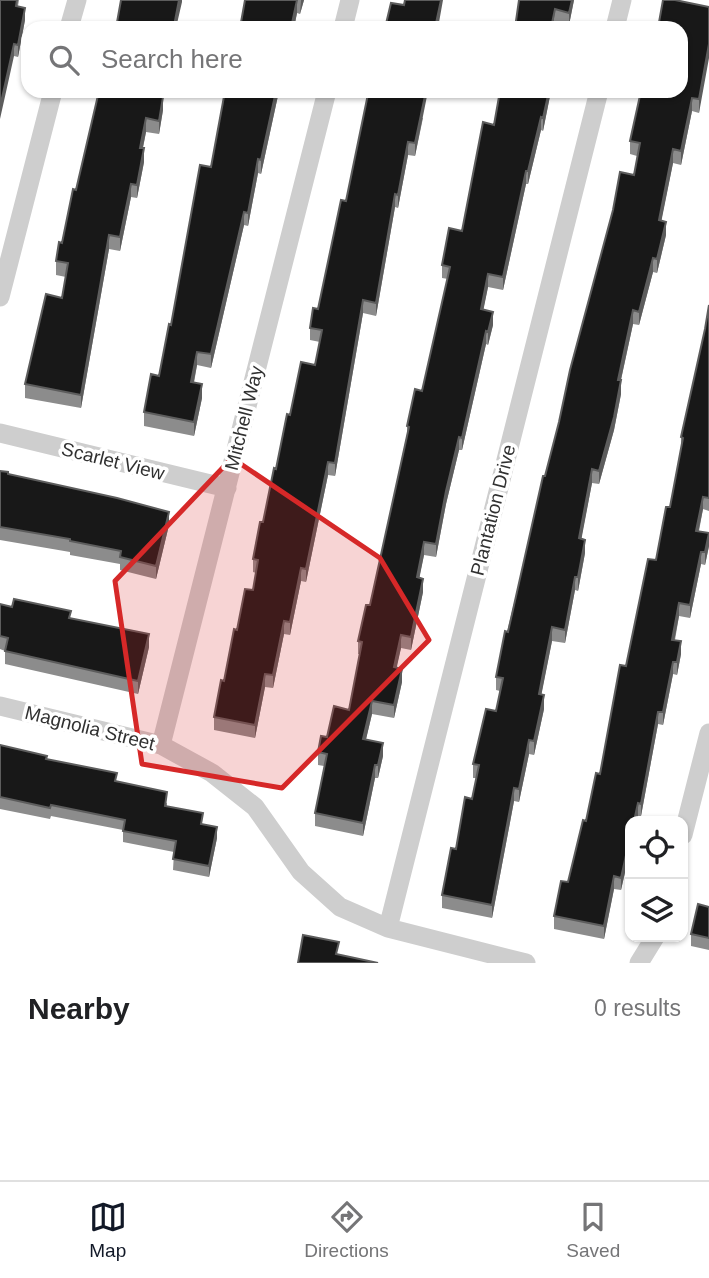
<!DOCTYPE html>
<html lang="en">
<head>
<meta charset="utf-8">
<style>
	body { margin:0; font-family:Helvetica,sans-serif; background:#f2f2f2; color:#202124 }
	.controls { position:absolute; right:21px; bottom:21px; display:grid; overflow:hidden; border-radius:14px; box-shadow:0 2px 5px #0004 }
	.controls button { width:63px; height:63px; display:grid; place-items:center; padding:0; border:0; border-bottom:2px solid #e0e0e0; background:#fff; color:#202124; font:35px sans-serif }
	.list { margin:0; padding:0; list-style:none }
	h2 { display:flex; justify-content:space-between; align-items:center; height:91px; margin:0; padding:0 28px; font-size:30px }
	h2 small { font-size:23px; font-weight:400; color:#757577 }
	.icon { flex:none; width:38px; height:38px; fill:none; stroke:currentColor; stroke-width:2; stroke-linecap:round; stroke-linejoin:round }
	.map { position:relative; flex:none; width:709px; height:963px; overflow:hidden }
	.search { position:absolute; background:#fff; box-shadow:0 2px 5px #0004; left:21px; right:21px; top:21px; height:77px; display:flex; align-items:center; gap:18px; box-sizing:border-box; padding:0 24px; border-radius:21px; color:#757577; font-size:26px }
	.sheet { height:217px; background:#fff }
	nav { display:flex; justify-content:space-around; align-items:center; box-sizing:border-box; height:98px; border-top:2px solid #e0e0e0; background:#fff; font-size:19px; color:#757577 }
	nav a { display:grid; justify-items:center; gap:4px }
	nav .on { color:#111827 }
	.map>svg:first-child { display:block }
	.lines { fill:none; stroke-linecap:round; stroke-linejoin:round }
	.minor { stroke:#cecece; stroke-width:19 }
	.wall { fill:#8c8c8c }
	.shaded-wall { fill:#5d5d5d }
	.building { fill:#181818; stroke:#5d5d5d; stroke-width:2 }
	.marked { fill:#d62828; fill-opacity:0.2; stroke:#d62828; stroke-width:5; stroke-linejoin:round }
	.labels { text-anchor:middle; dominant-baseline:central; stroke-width:7; stroke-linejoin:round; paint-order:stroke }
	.street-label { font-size:19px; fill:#313131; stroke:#fff }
</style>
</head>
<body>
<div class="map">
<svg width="709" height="963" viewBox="0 0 709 963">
	<rect width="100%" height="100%" fill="#fff"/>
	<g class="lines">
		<!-- minor -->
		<path class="minor" d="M 69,28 L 77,0
			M 343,28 L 350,0
			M 615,28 L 622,0
			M 0,297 L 53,91
			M 0,433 L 227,488
			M 0,706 L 161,745 L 212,773 L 255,807 L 301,872 L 340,907 L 388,928 L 526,963
			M 161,745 L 327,91
			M 683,835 L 709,733
			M 388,928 L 599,91
			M 639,963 L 655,937"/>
	</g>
	<!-- wall -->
	<path class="wall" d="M 0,0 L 19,0 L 18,6 L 25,20 L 18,57 L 14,56 Z
		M 245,0 L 304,0 L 300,14 L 297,13 L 294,28 L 240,28 Z
		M 574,0 L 569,25 L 555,22 L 553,28 L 515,28 Z
		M 709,7 L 699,113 L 692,111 L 681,165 L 673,163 L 661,221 L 666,235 L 657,273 L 653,272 L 639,325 L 633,324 L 621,380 L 621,394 L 614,430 L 599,484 L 592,483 L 581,539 L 585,553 L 578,591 L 575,590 L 565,643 L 552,641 L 541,695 L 544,709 L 534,755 L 529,754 L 519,802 L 514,801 L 492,918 L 442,908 L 442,895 L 456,849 L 472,799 L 476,778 L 473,778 L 473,764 L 496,711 L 500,691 L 496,690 L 496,677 L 545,476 L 634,175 L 637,156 L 630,154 L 630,141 Z
		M 279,91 L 261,174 L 258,173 L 248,226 L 244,225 L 211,368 L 197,365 L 194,383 L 202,398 L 194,436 L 144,426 L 144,412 L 159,376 L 211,167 Z
		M 500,91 L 551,91 L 543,131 L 541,130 L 528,184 L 526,184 L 503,290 L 488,287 L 483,310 L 493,325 L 488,345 L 486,344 L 462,450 L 459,450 L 446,504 L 436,557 L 424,555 L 419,578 L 423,592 L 411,650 L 401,648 L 396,668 L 402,682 L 394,718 L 372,714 L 366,739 L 383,756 L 378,778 L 375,778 L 363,836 L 315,826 L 315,813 L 324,766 L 318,765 L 318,752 L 327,737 L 349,710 L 360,654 L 358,654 L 358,641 L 370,605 L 407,434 L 407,426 L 422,391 L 448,279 L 442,278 L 442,265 L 462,231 L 494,125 Z
		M 371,94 L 423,118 L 415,156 L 408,155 L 398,208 L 395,207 L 376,316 L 363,313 L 335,476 L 328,475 L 306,582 L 301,581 L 290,635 L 284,634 L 273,688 L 265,687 L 255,738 L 214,730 L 214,717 L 224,681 L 237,630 L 253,590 L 256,573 L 253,572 L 253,559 L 290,415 L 315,365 L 320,342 L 310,340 L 310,328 L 318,309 L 346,201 Z
		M 160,96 L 163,110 L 159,134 L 146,132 L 143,148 L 144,162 L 137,198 L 131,197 L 120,251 L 109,249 L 81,408 L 25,398 L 25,384 L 62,298 L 66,277 L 56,275 L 56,261 L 62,243 L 76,190 Z
		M 709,305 L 709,511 L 703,509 L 699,531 L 709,546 L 705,565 L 701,564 L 690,618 L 679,616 L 675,640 L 681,654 L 677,675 L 673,674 L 663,725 L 658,724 L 641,816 L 638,816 L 621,890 L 614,889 L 604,939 L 554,929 L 554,916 L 568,882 L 600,774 L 626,666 L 670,507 L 681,449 L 681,437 L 705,329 Z
		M 0,471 L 8,475 L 169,525 L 156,579 L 120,570 L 120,564 L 70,555 L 70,552 L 0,540 Z
		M 0,604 L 71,618 L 149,647 L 138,694 L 5,664 L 5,651 L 0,649 Z
		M 0,745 L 117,782 L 167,803 L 167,806 L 203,825 L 217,838 L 209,877 L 173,870 L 174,852 L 123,842 L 123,830 L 51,816 L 50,819 L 0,809 Z
		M 709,907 L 709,950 L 691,946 L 691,934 Z"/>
	<!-- shaded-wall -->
	<path class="shaded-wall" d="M 179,0 L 182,0 L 182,2 L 176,28 L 174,28 Z
		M 297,0 L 297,13 L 294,28 L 291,28 Z
		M 301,0 L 304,0 L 300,14 Z
		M 441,0 L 443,0 L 438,28 L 435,28 Z
		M 572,0 L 574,0 L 569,25 L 569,13 Z
		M 25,8 L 25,20 L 18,57 L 18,45 Z
		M 555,9 L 553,28 L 551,28 Z
		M 14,44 L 14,56 L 0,119 L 0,107 Z
		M 709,44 L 709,58 L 699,113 L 699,99 Z
		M 276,91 L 279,91 L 261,174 L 261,160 Z
		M 426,91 L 428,91 L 415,156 L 415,143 Z
		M 549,91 L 551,91 L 543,131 L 543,118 Z
		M 163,97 L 163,110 L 159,134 L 159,121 Z
		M 692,98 L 692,111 L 681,165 L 681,151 Z
		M 541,117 L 541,130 L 528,184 L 528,171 Z
		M 146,118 L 146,132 L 140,161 L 140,148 Z
		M 408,142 L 408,155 L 398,208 L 398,195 Z
		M 144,148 L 144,162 L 137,198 L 137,185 Z
		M 673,149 L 673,163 L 659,233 L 659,220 Z
		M 258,159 L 258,173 L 248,226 L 248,213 Z
		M 526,171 L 526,184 L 503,290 L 503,277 Z
		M 131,184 L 131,197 L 120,251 L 120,237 Z
		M 395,194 L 395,207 L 376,316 L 376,303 Z
		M 244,212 L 244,225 L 211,368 L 211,354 Z
		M 666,222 L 666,235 L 657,273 L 657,259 Z
		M 109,235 L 109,249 L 81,408 L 81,395 Z
		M 653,258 L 653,272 L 639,325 L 639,312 Z
		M 488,274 L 488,287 L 481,322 L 481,309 Z
		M 363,300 L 363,313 L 335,476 L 335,463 Z
		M 633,310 L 633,324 L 618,393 L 618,380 Z
		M 493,312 L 493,325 L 488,345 L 488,332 Z
		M 486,331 L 486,344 L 462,450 L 462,438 Z
		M 197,352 L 197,365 L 191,396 L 191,382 Z
		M 621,380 L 621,394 L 614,430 L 599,484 L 599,471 Z
		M 202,384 L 202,398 L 194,436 L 194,422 Z
		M 459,437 L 459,450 L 446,504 L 436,557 L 436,544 L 446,491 Z
		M 328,462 L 328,475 L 306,582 L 306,569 Z
		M 592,469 L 592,483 L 579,552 L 579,538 Z
		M 703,497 L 703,509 L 696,543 L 696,531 Z
		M 169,512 L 169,525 L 156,579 L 156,566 Z
		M 709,533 L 709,546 L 705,565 L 705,552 Z
		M 585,540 L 585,553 L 578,591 L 578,577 Z
		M 424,542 L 424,555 L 417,590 L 417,577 Z
		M 701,552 L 701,564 L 690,618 L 690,605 Z
		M 301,568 L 301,581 L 290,635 L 290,622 Z
		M 575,577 L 575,590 L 565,643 L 565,630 Z
		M 423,579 L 423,592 L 411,650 L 411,637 Z
		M 679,603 L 679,616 L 672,652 L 672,640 Z
		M 284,621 L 284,634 L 273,688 L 273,675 Z
		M 552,627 L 552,641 L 539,707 L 539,694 Z
		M 149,634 L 149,647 L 138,694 L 138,681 Z
		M 401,635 L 401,648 L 394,680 L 394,667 Z
		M 681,641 L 681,654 L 677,675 L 677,662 Z
		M 673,662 L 673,674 L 663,725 L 663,712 Z
		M 402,669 L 402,682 L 394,718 L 394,705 Z
		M 265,674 L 265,687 L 255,738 L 255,725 Z
		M 544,695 L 544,709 L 534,755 L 534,741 Z
		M 372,701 L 372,714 L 363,752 L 363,739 Z
		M 658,712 L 658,724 L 641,816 L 641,804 Z
		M 529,740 L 529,754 L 519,802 L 519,789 Z
		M 383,743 L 383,756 L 378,778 L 378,765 Z
		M 375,765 L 375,778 L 363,836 L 363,823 Z
		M 514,788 L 514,801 L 492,918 L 492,905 Z
		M 638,803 L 638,816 L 637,821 L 634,821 Z
		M 217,827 L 217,838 L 209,877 L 209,866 Z
		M 630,837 L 630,850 L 621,890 L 621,878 Z
		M 614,876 L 614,889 L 604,939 L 604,926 Z"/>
	<!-- building -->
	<path class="building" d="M 0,0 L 17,0 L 16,6 L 25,8 L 18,45 L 14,44 L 0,107 Z
		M 121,0 L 179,0 L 174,26 L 171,26 L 171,28 L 116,28 Z
		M 245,0 L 297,0 L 291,28 L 240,28 Z
		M 405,0 L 441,0 L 435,28 L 385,28 L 391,3 L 404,5 Z
		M 519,0 L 572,0 L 569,13 L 555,9 L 551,28 L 515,28 Z
		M 663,0 L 675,0 L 709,7 L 709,44 L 699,99 L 692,98 L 681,151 L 673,149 L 659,220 L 666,222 L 657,259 L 653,258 L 639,312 L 633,310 L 618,380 L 621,380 L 614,417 L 599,471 L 592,469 L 579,538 L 585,540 L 578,577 L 575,577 L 565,630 L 552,627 L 539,694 L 544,695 L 534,741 L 529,740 L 519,789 L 514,788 L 492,905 L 442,895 L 451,848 L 456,849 L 465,797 L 472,799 L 479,765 L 473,764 L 486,709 L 496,711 L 503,678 L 496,677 L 505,631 L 508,632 L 543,476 L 545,476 L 559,422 L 570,370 L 613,210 L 620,172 L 634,175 L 640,143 L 630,141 L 641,91 L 681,91 L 681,28 L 658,28 Z
		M 99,91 L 159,91 L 158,95 L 163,97 L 159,121 L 146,118 L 140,148 L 144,148 L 137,185 L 131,184 L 120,237 L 109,235 L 81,395 L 25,384 L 46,294 L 62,298 L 68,263 L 56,261 L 59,242 L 62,243 L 73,189 L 76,190 Z
		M 225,91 L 276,91 L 261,160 L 258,159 L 248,213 L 244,212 L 211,354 L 197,352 L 191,382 L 202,384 L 194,422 L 144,412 L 151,374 L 159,376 L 169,324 L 171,325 L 200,165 L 211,167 Z
		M 372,91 L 426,91 L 415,143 L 408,142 L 398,195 L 395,194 L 376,303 L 363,300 L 335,463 L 328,462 L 306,569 L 301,568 L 290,622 L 284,621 L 273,675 L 265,674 L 255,725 L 214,717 L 221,680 L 224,681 L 234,629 L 237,630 L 245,589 L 253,590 L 258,560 L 253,559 L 260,522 L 263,522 L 274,468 L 276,469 L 287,414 L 290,415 L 301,362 L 315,365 L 322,330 L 310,328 L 313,308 L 318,309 L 341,200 L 346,201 L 368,94 L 371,94 Z
		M 500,91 L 549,91 L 543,118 L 541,117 L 528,171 L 526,171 L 503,277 L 488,274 L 481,309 L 493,312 L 488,332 L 486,331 L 462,438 L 459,437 L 446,491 L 436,544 L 424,542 L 417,577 L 423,579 L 411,637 L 401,635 L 394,667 L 402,669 L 394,705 L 372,701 L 363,739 L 383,743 L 378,765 L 375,765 L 363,823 L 315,813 L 327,754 L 318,752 L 321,736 L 327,737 L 334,706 L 349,710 L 362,642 L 358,641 L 366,605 L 370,605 L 409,427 L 407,426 L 415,389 L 422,391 L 450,267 L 442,265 L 449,228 L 462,231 L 483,122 L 494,125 Z
		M 709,305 L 709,498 L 703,497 L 696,531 L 709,533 L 705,552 L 701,552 L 690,605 L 679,603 L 672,640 L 681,641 L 677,662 L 673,662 L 663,712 L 658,712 L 641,804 L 638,803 L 634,821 L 630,821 L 630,837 L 621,878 L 614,876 L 604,926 L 554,916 L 561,881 L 568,882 L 583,820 L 586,821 L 596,773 L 600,774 L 620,665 L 626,666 L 648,559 L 656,560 L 666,507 L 670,507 L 683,438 L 681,437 L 705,329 Z
		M 0,471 L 8,472 L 8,474 L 117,498 L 169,512 L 156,566 L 120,557 L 121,551 L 70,541 L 70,539 L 0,527 Z
		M 14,599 L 71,611 L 69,618 L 149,634 L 138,681 L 5,651 L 8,638 L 0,636 L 0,604 L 12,607 Z
		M 0,745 L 47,756 L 46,759 L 117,773 L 115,781 L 167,792 L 165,806 L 203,813 L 201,824 L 217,827 L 209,866 L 173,859 L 176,841 L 123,831 L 125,820 L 51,805 L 50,808 L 0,797 Z
		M 698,904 L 709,907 L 709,938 L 691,934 Z
		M 303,935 L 339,942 L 336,954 L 378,963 L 298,963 Z"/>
	<!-- marked area -->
	<path class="marked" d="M 232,458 L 380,558 L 429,640 L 282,788 L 142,764 L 115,581 Z"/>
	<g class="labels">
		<!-- street labels -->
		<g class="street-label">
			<text transform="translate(244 418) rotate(-76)">Mitchell Way</text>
			<text transform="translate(113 461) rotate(14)">Scarlet View</text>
			<text transform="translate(493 510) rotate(-76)">Plantation Drive</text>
			<text transform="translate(90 728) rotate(14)">Magnolia Street</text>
		</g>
	</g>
</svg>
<div class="controls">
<button><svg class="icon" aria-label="locate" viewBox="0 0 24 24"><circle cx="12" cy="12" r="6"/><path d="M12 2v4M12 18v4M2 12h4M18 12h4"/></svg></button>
<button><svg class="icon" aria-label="layers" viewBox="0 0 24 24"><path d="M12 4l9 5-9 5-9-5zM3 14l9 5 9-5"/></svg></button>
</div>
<div class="search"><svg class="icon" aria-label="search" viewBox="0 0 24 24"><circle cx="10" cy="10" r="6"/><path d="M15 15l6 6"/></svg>Search here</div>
</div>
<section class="sheet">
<h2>Nearby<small>0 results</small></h2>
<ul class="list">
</ul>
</section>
<nav>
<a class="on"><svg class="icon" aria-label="map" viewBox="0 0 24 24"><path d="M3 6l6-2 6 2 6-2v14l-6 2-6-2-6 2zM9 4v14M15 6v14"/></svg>Map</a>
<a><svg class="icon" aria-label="directions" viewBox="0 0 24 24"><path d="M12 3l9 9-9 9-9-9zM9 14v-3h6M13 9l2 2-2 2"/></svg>Directions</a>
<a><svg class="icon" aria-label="saved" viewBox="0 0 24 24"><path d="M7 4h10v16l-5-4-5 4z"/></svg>Saved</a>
</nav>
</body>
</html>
